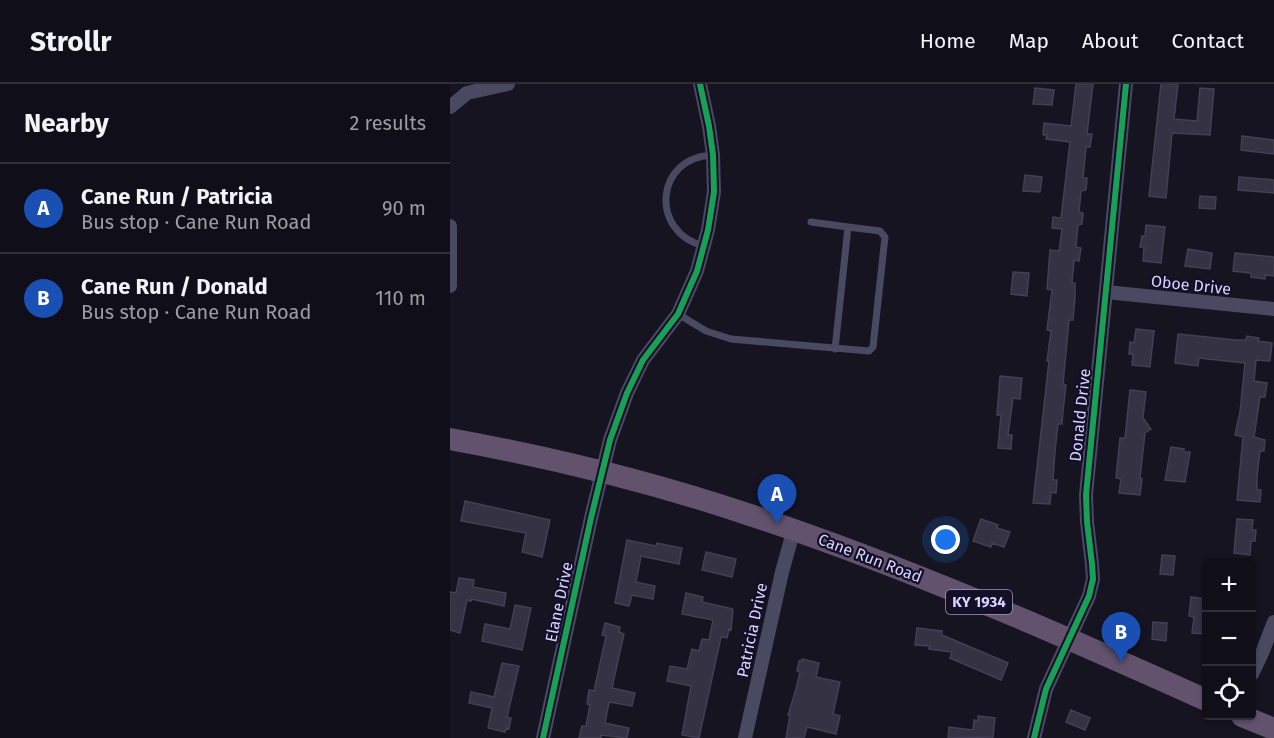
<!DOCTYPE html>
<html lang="en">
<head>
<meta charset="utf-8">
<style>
	body { margin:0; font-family:"Fira Sans",sans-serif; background:#191822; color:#f1f3f6 }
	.controls { position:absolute; right:18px; bottom:18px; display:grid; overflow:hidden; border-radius:6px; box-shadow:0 2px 4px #0004 }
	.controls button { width:54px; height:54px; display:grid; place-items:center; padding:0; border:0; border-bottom:2px solid #302f38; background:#100f19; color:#f1f3f6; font:30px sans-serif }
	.you { position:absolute; left:496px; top:456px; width:21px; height:21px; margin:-15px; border:4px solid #fff; border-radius:50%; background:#1a73e8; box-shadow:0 0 0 9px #1a73e833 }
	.badge { display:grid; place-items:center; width:39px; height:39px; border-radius:50%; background:#9591b1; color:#fff; font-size:20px; font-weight:700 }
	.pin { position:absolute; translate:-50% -50px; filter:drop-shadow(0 2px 3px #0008) }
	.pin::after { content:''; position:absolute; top:32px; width:21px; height:18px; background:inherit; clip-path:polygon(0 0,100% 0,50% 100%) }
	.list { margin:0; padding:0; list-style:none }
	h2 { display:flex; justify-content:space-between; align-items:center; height:78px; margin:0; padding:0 24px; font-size:26px }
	h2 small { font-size:20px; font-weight:400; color:#9c9ca2 }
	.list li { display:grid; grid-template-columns:39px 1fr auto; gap:18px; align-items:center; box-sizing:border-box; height:90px; padding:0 24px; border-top:2px solid #302f38 }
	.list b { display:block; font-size:22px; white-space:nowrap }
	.list p { margin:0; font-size:20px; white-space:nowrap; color:#9c9ca2 }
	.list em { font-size:20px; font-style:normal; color:#9c9ca2 }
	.icon { flex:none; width:33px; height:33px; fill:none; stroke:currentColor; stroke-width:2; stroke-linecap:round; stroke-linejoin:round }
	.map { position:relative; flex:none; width:824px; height:654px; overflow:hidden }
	header { display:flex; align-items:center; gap:36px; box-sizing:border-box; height:84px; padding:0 30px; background:#100f19; border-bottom:2px solid #302f38 }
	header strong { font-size:28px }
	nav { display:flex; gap:33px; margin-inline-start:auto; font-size:21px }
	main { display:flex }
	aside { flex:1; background:#100f19 }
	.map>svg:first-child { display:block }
	.building { fill:#343243; stroke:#433f54; stroke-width:1.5 }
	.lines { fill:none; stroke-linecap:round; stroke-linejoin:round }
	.service { stroke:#4a4962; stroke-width:7 }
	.minor { stroke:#4a4962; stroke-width:14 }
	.trunk { stroke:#62526e; stroke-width:22 }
	.cycleway-casing { stroke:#130f26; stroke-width:10 }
	.cycleway { stroke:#1a9f57; stroke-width:6 }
	.labels { text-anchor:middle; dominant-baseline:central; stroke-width:4.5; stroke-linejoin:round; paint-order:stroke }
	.shield { fill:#130f26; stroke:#9e99be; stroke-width:1.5 }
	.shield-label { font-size:15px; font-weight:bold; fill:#d9d4ff }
	.street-label { font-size:16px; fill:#d9d4ff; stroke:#130f26 }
</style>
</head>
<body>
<header>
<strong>Strollr</strong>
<nav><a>Home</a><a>Map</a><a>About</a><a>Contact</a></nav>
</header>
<main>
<aside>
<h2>Nearby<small>2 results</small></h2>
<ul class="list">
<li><span class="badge" style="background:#1a4fb4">A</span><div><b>Cane Run / Patricia</b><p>Bus stop · Cane Run Road</p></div><em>90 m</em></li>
<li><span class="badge" style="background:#1a4fb4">B</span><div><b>Cane Run / Donald</b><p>Bus stop · Cane Run Road</p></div><em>110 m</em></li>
</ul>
</aside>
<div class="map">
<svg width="824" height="654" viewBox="0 0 824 654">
	<rect width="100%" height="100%" fill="#161421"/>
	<!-- building -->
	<path class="building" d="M 626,0 L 643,0 L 637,50 L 642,50 L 640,63 L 636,63 L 635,74 L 633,94 L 637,94 L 636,106 L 631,107 L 629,128 L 633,129 L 632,140 L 628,141 L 626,163 L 631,164 L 629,177 L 624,176 L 622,199 L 625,199 L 625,213 L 623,236 L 619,236 L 613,300 L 616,301 L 613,327 L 612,340 L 608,340 L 605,367 L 603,396 L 607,396 L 606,409 L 601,408 L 600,420 L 583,419 L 599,277 L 597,277 L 601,247 L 597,246 L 602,206 L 597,205 L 600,166 L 609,167 L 612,145 L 602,144 L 603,133 L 611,134 L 620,58 L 596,55 L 597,51 L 593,51 L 594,39 L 621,42 Z
		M 711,0 L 728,0 L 724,35 L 747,37 L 750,4 L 764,5 L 760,51 L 722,49 L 716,114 L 699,112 Z
		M 585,4 L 604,6 L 602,21 L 583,20 Z
		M 792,52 L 824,56 L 824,70 L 791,66 Z
		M 575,91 L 592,93 L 590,108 L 573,107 Z
		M 789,93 L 824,96 L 824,109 L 788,106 Z
		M 750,112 L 766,113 L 765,125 L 749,124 Z
		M 696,141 L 715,143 L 711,179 L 693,177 L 694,163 L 690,163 L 692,152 L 695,152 Z
		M 738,165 L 762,169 L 760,185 L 735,182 Z
		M 785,169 L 824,173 L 824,192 L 815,191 L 815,195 L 801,193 L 801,189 L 783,187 Z
		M 563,188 L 579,189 L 577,212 L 561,210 Z
		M 686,245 L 704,247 L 700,283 L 682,281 L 683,270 L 679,270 L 680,258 L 684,259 Z
		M 728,250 L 786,256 L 796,256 L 797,252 L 809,254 L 808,257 L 822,259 L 820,277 L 806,276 L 804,297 L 817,299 L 815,313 L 810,313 L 804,353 L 815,356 L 814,367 L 810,367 L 807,392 L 807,406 L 811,406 L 810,418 L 787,416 L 793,353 L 785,351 L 790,328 L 795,279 L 749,274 L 748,282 L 725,279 Z
		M 550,292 L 572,294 L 570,315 L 563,314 L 558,351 L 562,351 L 561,365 L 548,364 L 551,331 L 547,331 Z
		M 680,306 L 696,308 L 693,334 L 701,345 L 695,349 L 690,394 L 692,395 L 690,411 L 669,409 L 671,395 L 666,394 L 670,354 L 675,354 Z
		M 721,363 L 734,365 L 734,368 L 740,368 L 735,398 L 715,396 Z
		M 15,417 L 100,436 L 92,473 L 72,468 L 76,449 L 11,437 Z
		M 531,435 L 548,441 L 547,444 L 560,448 L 554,463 L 542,459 L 541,463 L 523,457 Z
		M 787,435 L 803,436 L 802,446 L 806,446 L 805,457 L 801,457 L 800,471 L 784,469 Z
		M 177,456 L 206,462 L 207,459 L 232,464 L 229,480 L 191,472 L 186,498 L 205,502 L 203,515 L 182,511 L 179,522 L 165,519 Z
		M 256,468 L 286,475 L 282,493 L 252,486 Z
		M 712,471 L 725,472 L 723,491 L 710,490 Z
		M 9,494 L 24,496 L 23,503 L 56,509 L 54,522 L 21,515 L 21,517 L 17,516 L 10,549 L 0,546 L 0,508 L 6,509 Z
		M 236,509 L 253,513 L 252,518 L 283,525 L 281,546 L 279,545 L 277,554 L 271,553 L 249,654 L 232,651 L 241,602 L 217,597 L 220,582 L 237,585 L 242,565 L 249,567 L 252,555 L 259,556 L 263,536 L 232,530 Z
		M 741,513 L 756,515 L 756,550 L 742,549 L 744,533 L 739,532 Z
		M 65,521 L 81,524 L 72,566 L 32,557 L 35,540 L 60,545 Z
		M 703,538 L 717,539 L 716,557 L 702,555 Z
		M 155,539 L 170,543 L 169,548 L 174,550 L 162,604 L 185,609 L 182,622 L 159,618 L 155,639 L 179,644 L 177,654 L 151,651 L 151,654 L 129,654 L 132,642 L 136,642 L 140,621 L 137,620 L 139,606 L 144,607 L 156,552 L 152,551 Z
		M 467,544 L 492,547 L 492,551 L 558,579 L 551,596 L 500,574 L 502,568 L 479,565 L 480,562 L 465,561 Z
		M 352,575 L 369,579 L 366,593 L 390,598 L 383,630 L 390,632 L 386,650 L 357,643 L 354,654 L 336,654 L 340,631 L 338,631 L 346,605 L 350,588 L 347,587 L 349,577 L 352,577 Z
		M 52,579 L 69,582 L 57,633 L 61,634 L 59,645 L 56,644 L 55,648 L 38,644 L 42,624 L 19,619 L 21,608 L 44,613 Z
		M 621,626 L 640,634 L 635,646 L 616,638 Z
		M 528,632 L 545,634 L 543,653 L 498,654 L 499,643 L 523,646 L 524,636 L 528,637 Z"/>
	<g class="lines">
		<!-- service -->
		<path class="service" d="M 361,138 L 398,143
			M 254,162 C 199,148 205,73 263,71
			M 228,230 L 256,247 L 281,255 L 419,267 L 423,263 L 435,153 L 430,147 L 398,143 L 385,265"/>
		<!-- minor -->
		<path class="minor" d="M 0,23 L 17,9 L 58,0
			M 0,142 L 0,202
			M 656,208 L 824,225
			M 802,590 L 812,569 L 824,538
			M 93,654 L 141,434 L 160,356 L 177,309 L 193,276 L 228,230 L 247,187 L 258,146 L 264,108 L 263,71 L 259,42 L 250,0
			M 295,654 L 332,488 L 344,445
			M 584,654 L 596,605 L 639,512 L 643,495 L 642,480 L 637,438 L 636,411 L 676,0"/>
		<!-- trunk -->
		<path class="trunk" d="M 0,355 C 99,373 198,397 294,429 C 452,481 605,548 756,616
			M 792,632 L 824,645"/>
		<!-- cycleway casing -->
		<g class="cycleway-casing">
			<path id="cycleway" d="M 93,654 L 141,434 L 160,356 L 177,309 L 193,276 L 228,230 L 247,187 L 258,146 L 264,108 L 263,71 L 259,42 L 250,0
				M 584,654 L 596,605 L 639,512 L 643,495 L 642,480 L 637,438 L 636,411 L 676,0"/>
		</g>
		<!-- cycleway -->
		<use href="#cycleway" class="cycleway"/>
	</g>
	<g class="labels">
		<!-- shield labels -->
		<rect class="shield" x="496" y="506" width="66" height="24" rx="4.5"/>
		<g class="shield-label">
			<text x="529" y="518">KY 1934</text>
		</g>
		<!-- street labels -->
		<g class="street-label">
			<text transform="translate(741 201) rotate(6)">Oboe Drive</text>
			<text transform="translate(630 331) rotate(-84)">Donald Drive</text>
			<text transform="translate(420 474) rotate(21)">Cane Run Road</text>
			<text transform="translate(109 518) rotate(-78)">Elane Drive</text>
			<text transform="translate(302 546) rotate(-78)">Patricia Drive</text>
		</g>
	</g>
</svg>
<div class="controls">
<button>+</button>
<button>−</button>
<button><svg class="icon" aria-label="locate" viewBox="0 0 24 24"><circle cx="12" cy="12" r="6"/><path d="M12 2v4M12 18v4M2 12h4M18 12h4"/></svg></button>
</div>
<div class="you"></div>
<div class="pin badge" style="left:327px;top:440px;background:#1a4fb4">A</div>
<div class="pin badge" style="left:671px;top:578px;background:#1a4fb4">B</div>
</div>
</main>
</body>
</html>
